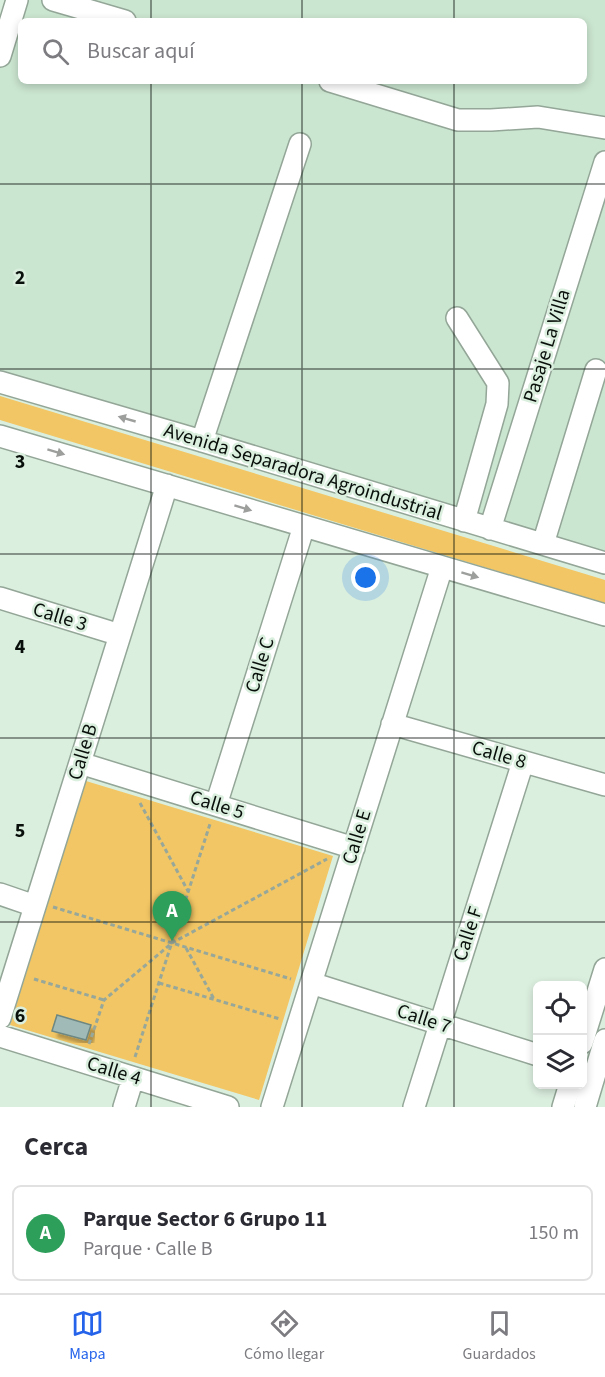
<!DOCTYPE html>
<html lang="es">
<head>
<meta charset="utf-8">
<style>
	body { margin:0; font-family:"Source Sans 3",sans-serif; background:#f2f2f3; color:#2b2b33 }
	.controls { position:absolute; right:18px; bottom:18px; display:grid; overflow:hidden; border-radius:9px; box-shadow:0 3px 9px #0003 }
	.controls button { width:54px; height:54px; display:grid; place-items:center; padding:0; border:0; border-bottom:2px solid #e1e1e2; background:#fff; color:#2b2b33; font:30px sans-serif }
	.you { position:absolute; left:366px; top:578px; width:21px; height:21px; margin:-15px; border:4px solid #fff; border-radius:50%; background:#1a73e8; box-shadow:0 0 0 9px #1a73e833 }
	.badge { display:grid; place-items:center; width:39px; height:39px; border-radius:50%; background:#2563eb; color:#fff; font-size:20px; font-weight:700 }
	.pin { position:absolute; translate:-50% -50px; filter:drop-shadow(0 2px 3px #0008) }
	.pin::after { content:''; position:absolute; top:32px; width:21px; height:18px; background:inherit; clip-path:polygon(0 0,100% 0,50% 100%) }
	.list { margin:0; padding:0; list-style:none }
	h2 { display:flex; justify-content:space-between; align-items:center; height:78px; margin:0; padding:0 24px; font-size:26px }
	h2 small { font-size:20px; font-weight:400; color:#7c7c81 }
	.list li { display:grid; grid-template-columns:39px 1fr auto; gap:18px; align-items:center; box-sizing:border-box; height:96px; margin:0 12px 12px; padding:0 12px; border:2px solid #e1e1e2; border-radius:9px }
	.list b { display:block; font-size:22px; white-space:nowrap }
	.list p { margin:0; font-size:20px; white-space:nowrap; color:#7c7c81 }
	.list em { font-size:20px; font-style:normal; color:#7c7c81 }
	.icon { flex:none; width:33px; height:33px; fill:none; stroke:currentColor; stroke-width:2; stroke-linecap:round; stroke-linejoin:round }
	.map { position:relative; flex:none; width:605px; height:1107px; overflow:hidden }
	.search { position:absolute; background:#fff; box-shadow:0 3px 9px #0003; left:18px; right:18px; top:18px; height:66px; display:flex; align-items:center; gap:15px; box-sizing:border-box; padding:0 21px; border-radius:9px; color:#7c7c81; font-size:22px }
	.sheet { height:186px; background:#fff }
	nav { display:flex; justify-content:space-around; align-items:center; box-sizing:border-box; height:84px; border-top:2px solid #e1e1e2; background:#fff; font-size:16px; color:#7c7c81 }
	nav a { display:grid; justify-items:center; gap:3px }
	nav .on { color:#2563eb }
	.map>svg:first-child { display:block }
	.built { fill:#cae5d0; fill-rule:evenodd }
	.green { fill:#f2c664 }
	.building { fill:#a0bbb7; stroke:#6d8783; stroke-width:1.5; filter:url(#shadow) }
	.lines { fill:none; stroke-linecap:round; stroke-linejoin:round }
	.minor-casing { stroke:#93a697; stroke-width:24 }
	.path { stroke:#97a79a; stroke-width:3; stroke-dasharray:4.5 3; stroke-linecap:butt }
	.minor { stroke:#fff; stroke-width:21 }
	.oneway { fill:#9d9f9d }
	.grid { fill:none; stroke:#09100b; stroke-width:1.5; stroke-opacity:0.55 }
	.labels { text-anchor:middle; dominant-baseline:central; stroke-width:5; stroke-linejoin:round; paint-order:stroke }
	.street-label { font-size:20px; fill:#09100b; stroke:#dbefdf }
	.grid-label { font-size:20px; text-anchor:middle; font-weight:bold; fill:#09100b; stroke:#dbefdf; stroke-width:5; stroke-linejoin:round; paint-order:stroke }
</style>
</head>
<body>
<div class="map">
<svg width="605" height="1107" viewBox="0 0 605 1107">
	<defs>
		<filter id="shadow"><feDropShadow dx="5.5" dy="5.5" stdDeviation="1.5" flood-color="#0004"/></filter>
	</defs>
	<rect width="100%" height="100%" fill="#dbefdf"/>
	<!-- built -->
	<path class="built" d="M 13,0 L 605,0 L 605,554 L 0,375 L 0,43 ZM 21,21 L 584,21 L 584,81 L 21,81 Z"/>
	<!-- green -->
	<path class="green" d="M 0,396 L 605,580 L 605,604 L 0,420 Z
		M 86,781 L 333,856 L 259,1100 L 10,1025 Z"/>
	<!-- building -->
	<path class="building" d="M 57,1015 L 91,1025 L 86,1040 L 52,1031 Z"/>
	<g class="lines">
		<!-- minor casing -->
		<g class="minor-casing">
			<path id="minor" d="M 53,0 L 125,21
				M 0,56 L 17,0
				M 330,81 L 458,120 L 491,120 L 538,117 L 605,128
				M 457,318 L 498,383 L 497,404 L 464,521
				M 0,382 L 202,441 L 605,563
				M 0,436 L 605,615
				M 202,441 L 300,144
				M 490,529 L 605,162
				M 543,544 L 596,370
				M 0,598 L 120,635
				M 392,724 L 605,785
				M 80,763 L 354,848
				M 216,805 L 304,526
				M 0,894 L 35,906
				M 311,983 L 538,1055
				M 0,1018 L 167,485
				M 0,1036 L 228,1107
				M 582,1043 L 605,969
				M 124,1107 L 133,1078
				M 272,1107 L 442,567
				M 414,1107 L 523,762
				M 563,1107 L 570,1084
				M 585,1107 L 605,1040"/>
		</g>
		<!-- path -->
		<path class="path" d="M 140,803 L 188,891
			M 53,907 L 291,979
			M 186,948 L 214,999
			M 34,979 L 104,1000
			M 159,983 L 280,1019
			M 89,1044 L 104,1000 L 172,943 L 327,859
			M 135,1057 L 210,824"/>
		<!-- minor -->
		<use href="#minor" class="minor"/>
	</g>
	<!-- one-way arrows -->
	<defs><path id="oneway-solid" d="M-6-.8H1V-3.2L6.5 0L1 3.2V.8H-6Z" transform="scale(1.5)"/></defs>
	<g class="oneway">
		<use href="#oneway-solid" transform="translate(127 419) rotate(-164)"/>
		<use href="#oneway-solid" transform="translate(56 452) rotate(17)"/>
		<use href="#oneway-solid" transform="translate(243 508) rotate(17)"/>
		<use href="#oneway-solid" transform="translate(470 575) rotate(17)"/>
	</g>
	<!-- grid -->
	<path class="grid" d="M 151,0 L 151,21M 302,0 L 302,21M 454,0 L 454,21M 151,81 L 151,1107M 302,81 L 302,1107M 454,81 L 454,1107M 0,184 L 605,184M 0,369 L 605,369M 0,554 L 605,554M 0,738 L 605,738M 0,922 L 605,922"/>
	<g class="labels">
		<!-- street labels -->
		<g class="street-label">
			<text transform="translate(547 346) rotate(-73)">Pasaje La Villa</text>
			<text transform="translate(303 472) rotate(17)">Avenida Separadora Agroindustrial</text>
			<text transform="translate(60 617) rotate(17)">Calle 3</text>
			<text transform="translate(260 665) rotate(-73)">Calle C</text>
			<text transform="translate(83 752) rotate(-73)">Calle B</text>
			<text transform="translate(499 755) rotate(16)">Calle 8</text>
			<text transform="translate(217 805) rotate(17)">Calle 5</text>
			<text transform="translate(357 837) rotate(-73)">Calle E</text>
			<text transform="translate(468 934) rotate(-72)">Calle F</text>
			<text transform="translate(424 1019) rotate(18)">Calle 7</text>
			<text transform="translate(114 1071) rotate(17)">Calle 4</text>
		</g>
	</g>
	<g class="grid-label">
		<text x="20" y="284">2</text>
		<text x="20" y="468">3</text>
		<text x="20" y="653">4</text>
		<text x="20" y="837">5</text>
		<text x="20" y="1022">6</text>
	</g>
</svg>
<div class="controls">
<button><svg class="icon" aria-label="locate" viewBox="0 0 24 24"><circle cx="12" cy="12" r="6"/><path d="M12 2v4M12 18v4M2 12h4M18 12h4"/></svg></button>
<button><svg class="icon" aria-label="layers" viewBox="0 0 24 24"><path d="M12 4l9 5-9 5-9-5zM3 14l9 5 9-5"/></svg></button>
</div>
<div class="you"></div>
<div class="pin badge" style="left:172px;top:941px;background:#2e9e5b">A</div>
<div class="search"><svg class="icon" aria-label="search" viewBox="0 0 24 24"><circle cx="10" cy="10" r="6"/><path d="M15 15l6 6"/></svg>Buscar aquí</div>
</div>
<section class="sheet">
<h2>Cerca<small></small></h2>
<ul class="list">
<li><span class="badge" style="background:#2e9e5b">A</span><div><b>Parque Sector 6 Grupo 11</b><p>Parque · Calle B</p></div><em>150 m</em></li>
</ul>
</section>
<nav>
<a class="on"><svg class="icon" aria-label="map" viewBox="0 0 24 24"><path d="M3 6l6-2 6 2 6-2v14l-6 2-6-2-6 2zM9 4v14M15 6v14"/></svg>Mapa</a>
<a><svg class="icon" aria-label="directions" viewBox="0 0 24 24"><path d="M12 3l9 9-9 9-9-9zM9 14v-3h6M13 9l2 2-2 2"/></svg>Cómo llegar</a>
<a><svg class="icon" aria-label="saved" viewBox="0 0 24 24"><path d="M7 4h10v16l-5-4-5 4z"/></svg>Guardados</a>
</nav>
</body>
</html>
